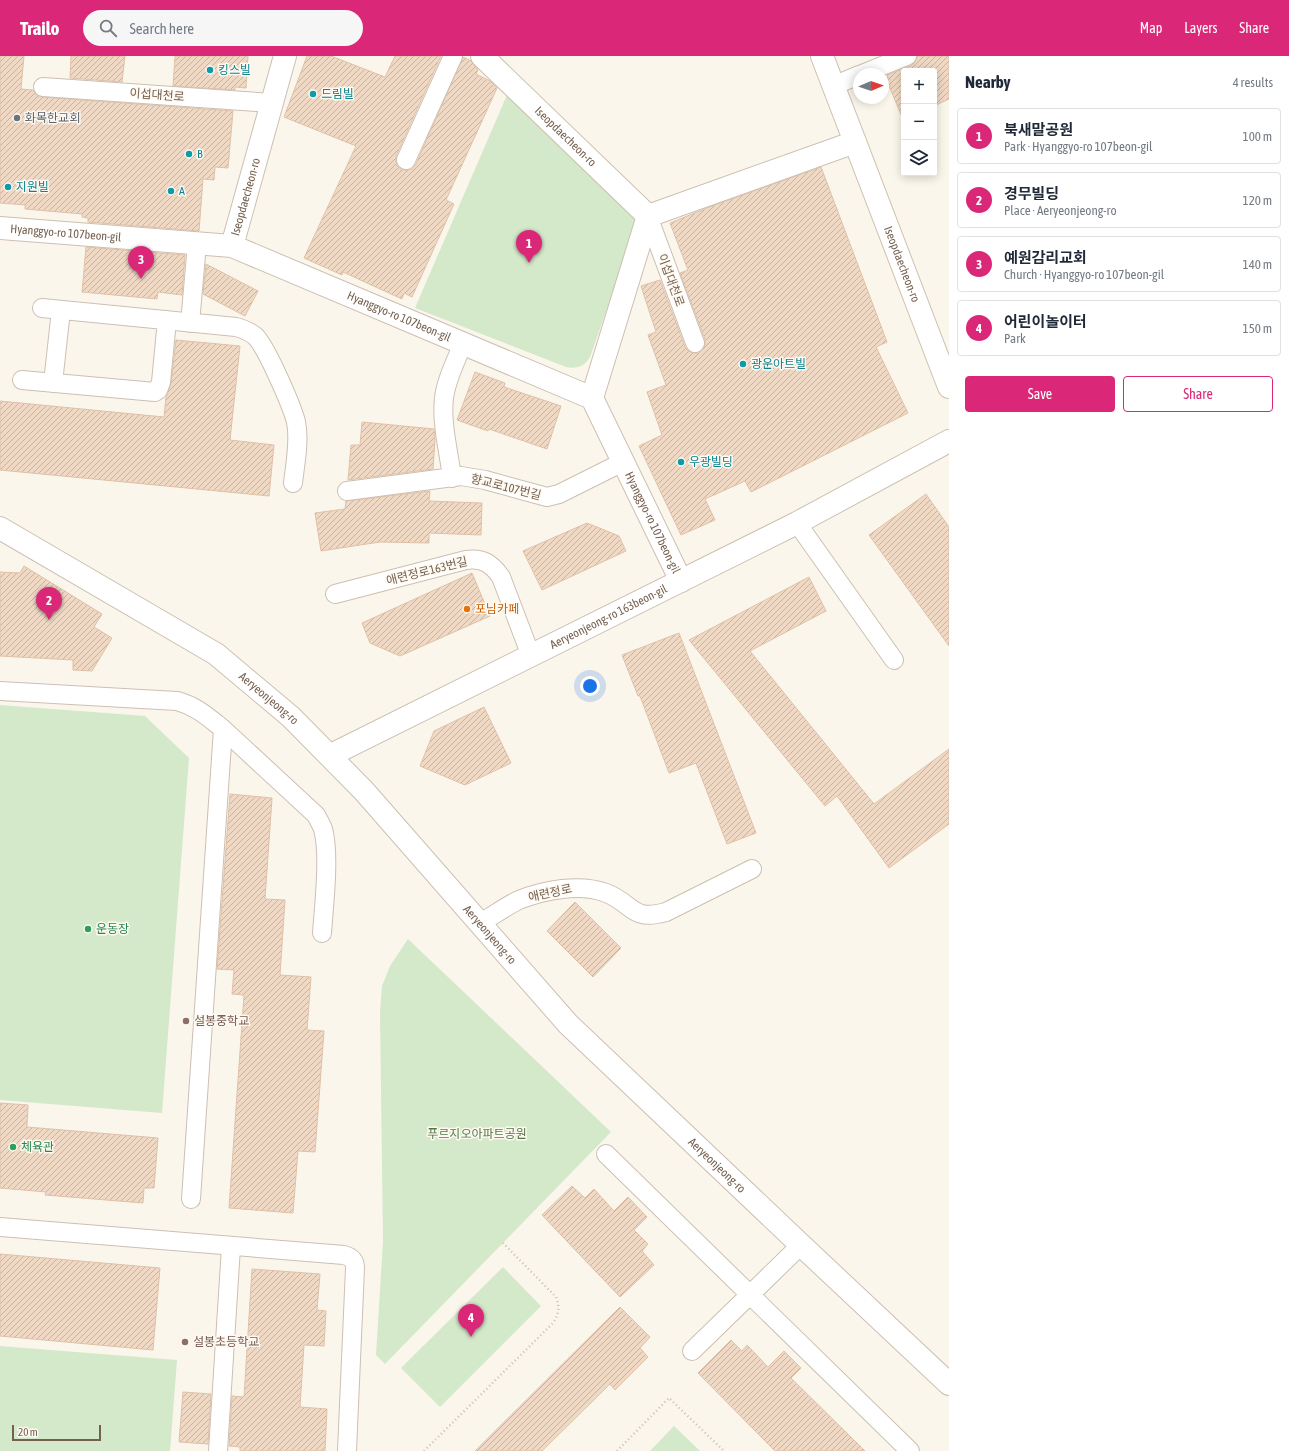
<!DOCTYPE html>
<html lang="en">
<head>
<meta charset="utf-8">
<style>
	body { margin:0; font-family:"Asap Condensed","Noto Sans KR",sans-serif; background:#f6f6f7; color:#1f2937 }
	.controls { position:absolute; right:12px; top:12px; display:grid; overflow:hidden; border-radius:4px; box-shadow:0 2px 10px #0003 }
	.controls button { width:36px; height:36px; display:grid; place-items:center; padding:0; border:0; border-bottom:1px solid #e0e1e3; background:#fff; color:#1f2937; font:20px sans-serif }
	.compass { position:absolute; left:853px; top:12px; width:36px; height:36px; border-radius:50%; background:#fff; box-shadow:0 2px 10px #0003; rotate:88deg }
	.scale { position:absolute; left:12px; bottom:10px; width:89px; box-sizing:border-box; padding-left:4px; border:2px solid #756050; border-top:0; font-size:11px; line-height:14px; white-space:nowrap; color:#756050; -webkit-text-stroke:3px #fefaf2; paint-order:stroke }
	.you { position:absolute; left:590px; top:630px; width:14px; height:14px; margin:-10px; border:3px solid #fff; border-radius:50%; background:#1a73e8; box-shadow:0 0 0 6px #1a73e833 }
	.badge { display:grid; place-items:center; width:26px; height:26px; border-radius:50%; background:#db2777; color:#fff; font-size:13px; font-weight:700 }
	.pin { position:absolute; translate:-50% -33px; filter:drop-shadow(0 1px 2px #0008) }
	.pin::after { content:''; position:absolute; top:21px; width:14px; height:12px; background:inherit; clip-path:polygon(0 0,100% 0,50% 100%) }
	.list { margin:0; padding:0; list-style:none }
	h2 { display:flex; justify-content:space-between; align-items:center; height:52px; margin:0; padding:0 16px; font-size:17px }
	h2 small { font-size:13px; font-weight:400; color:#747a83 }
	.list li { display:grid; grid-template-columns:26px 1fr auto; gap:12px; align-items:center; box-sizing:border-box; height:56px; margin:0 8px 8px; padding:0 8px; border:1px solid #e0e1e3; border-radius:4px }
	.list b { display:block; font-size:15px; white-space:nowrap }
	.list p { margin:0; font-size:13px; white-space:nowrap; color:#747a83 }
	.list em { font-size:13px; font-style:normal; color:#747a83 }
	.actions { display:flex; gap:8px; padding:12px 16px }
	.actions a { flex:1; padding:9px 0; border:1px solid #db2777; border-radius:4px; text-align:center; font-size:14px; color:#db2777 }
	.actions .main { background:#db2777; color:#fff }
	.icon { flex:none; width:22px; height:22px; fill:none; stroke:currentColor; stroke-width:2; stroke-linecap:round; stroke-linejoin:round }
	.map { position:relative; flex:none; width:949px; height:1395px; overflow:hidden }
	header { display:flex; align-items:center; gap:24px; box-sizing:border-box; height:56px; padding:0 20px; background:#db2777; color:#fff }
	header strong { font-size:19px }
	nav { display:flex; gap:22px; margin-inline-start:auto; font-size:14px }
	.search { width:280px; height:36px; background:#f6f6f7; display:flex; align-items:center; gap:10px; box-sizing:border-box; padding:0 14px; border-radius:22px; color:#747a83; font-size:15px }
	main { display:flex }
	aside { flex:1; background:#fff }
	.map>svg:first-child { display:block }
	.green { fill:#d4e8ca }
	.building { fill:url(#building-hatch); stroke:#e0c1a7 }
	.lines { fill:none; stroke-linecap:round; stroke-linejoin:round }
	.service-casing { stroke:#cdbfb2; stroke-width:20 }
	.minor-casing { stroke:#cdbfb2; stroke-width:24 }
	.tertiary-casing { stroke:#cdbfb2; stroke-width:24 }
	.secondary-casing { stroke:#cfc0af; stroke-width:24 }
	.path { stroke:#d4bca8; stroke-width:2.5; stroke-dasharray:1 3; stroke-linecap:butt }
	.service { stroke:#fff; stroke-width:18 }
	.minor { stroke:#fff; stroke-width:22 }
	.tertiary { stroke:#fff; stroke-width:22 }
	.secondary { stroke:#fff; stroke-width:22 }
	.culture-dot { fill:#0f9aa8; stroke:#fefaf2; stroke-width:1.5 }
	.worship-dot { fill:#6b7280; stroke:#fefaf2; stroke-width:1.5 }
	.food-dot { fill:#e8710a; stroke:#fefaf2; stroke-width:1.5 }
	.leisure-dot { fill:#2e9e5b; stroke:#fefaf2; stroke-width:1.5 }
	.education-dot { fill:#8d6e63; stroke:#fefaf2; stroke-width:1.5 }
	.labels { text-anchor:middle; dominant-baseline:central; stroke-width:3; stroke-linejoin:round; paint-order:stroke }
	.culture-label { font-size:12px; fill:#0d838f; stroke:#fefaf2; text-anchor:start }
	.street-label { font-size:12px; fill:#756050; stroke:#fefaf2 }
	.worship-label { font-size:12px; fill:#5b616d; stroke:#fefaf2; text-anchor:start }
	.food-label { font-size:12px; fill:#c56008; stroke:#fefaf2; text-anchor:start }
	.leisure-label { font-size:12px; fill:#27864d; stroke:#fefaf2; text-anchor:start }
	.education-label { font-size:12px; fill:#785e54; stroke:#fefaf2; text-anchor:start }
	.park-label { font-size:12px; fill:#547948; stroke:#fefaf2 }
</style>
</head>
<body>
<header>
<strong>Trailo</strong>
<div class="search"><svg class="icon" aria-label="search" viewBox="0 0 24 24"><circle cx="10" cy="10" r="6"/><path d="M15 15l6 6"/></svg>Search here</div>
<nav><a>Map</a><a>Layers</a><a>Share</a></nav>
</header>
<main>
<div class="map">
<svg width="949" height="1395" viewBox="0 0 949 1395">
	<defs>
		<pattern id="building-hatch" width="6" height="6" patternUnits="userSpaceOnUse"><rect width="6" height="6" fill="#efd9c5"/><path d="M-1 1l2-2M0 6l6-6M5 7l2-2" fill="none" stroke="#c6b3a2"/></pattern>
	</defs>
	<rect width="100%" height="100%" fill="#fbf6eb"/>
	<!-- green -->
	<path class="green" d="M 507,39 L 639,162 L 590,301 C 584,311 577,313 566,311 L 415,252 Z
		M 0,649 L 145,660 L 189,702 L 162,1057 L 0,1044 Z
		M 408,883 L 611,1076 L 385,1308 L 376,1299 L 383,1185 L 380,956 L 382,930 L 390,910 Z
		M 503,1211 L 541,1250 L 440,1351 L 401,1312 Z
		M 0,1290 L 177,1304 L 170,1395 L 0,1395 Z
		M 674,1370 L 700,1395 L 650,1395 Z"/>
	<!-- building -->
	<path class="building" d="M 0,0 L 24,0 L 21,33 L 33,34 L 37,39 L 42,41 L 233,55 L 228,112 L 215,111 L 214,124 L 203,123 L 199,175 L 88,166 L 88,162 L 82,161 L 82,158 L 25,153 L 25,149 L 0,147 Z
		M 71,0 L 125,0 L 122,26 L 70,22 Z
		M 175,0 L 248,0 L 246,32 L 235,31 L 235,34 L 173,30 Z
		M 307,0 L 331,0 L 385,21 L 395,0 L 441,0 L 396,100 L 396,105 L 397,110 L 402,114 L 407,114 L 412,113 L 416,108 L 463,1 L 471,5 L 478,14 L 476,18 L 490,25 L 497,32 L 446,144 L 454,148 L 412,241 L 404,237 L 402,243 L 343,216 L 342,219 L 304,202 L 356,90 L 284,61 Z
		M 917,0 L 949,0 L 949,43 L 934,50 L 934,15 L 904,15 L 904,62 L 903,63 L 886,23 L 888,23 L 887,19 L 911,10 L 915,6 Z
		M 821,111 L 887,286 L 876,291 L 908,357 L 751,436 L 745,425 L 705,443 L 715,464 L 681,479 L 639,390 L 662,379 L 647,336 L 666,329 L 648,279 L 656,276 L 641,230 L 660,224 L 685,291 L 688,295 L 693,297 L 699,297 L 703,293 L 705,289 L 705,283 L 680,217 L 688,214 L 670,167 L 712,150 Z
		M 86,191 L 185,199 L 182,239 L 158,236 L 157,243 L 82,236 Z
		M 206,208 L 258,235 L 245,260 L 203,238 Z
		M 176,284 L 240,290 L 230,384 L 274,389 L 269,440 L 0,414 L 0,345 L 164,361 L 166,341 L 171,327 Z
		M 475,316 L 505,327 L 504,331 L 561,350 L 547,393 L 489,373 L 488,375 L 457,364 Z
		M 362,366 L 434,373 L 435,384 L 433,413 L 348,424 L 351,389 L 360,389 Z
		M 430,435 L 429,445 L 482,447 L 481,479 L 429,477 L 429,487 L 380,486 L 321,495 L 315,457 L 345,453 L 346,445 Z
		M 926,438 L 949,471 L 949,590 L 869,479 Z
		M 587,467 L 619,480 L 626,495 L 542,534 L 523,495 Z
		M 24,510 L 102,558 L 94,571 L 112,582 L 92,615 L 73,614 L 73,604 L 0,600 L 0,516 L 20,517 Z
		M 472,517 L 490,560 L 400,600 L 370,587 L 362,567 Z
		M 809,521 L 826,555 L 750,595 L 874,748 L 949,693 L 949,768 L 889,812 L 837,740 L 825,750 L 689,584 Z
		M 679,577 L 756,777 L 727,788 L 696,707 L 669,717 L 640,640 L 638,640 L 622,599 Z
		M 484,651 L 511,707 L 465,729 L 420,710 L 434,675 Z
		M 230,738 L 272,742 L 265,843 L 285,844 L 280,919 L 311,921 L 307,974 L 324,975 L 315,1096 L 298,1095 L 293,1157 L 229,1152 L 244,939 L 232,938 L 234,914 L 217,913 Z
		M 575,846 L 621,892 L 593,921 L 547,875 Z
		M 0,1047 L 28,1049 L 27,1071 L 158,1082 L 154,1132 L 144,1132 L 143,1147 L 45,1139 L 46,1136 L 0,1132 Z
		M 572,1130 L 585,1142 L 594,1133 L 614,1155 L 628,1141 L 647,1161 L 634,1174 L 648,1188 L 642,1195 L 654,1209 L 620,1241 L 542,1159 Z
		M 0,1198 L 160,1212 L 153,1294 L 0,1280 Z
		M 252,1213 L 320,1218 L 317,1254 L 326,1255 L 324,1290 L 304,1289 L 300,1351 L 327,1353 L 325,1395 L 240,1395 L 240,1391 L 229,1390 L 232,1340 L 244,1341 Z
		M 620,1251 L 650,1281 L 640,1292 L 648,1301 L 615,1334 L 610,1328 L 542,1395 L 475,1395 Z
		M 731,1284 L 742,1295 L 747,1289 L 768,1311 L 784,1295 L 801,1312 L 791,1322 L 865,1395 L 775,1395 L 698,1317 Z
		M 183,1336 L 211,1338 L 208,1388 L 179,1386 Z"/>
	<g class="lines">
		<!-- service casing -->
		<g class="service-casing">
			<path id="service" d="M 862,18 L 907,0
				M 833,30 L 859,19
				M 43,31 L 272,47
				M 406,104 L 453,0
				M 648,160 L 695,287
				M 42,252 L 236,271 C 243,273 249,275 255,280 C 266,290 292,350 296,366 C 300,384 295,409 293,427
				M 190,267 L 197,188
				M 22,324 L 155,336 L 158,334 L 161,326 L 167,264
				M 53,327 L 61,254
				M 452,422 C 449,396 441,368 444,342 C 446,324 456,305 463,287
				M 347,435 L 461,420 L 485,424 L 547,441 L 559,438 L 623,406
				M 797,467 L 894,604
				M 335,538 L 466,504 C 483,502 491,507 501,521 L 531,600
				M 0,635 L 177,645 C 196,650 208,661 223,673 L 191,1143
				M 223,673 L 316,759 C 318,763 321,768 323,773 C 330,798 324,849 322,877
				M 480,867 C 493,860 506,850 519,844 C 544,834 580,827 606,837 C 633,847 631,866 666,856 L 752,813
				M 606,1098 L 910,1395
				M 0,1171 L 344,1199 C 351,1201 355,1204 355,1212 L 347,1395
				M 692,1295 L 801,1189
				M 218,1395 L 231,1191"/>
		</g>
		<!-- minor casing -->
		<g class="minor-casing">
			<g id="minor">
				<path id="s1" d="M 482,0 L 648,160"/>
				<path id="s2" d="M 0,172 L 232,190 L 592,342 L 681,525"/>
				<path id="s3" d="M 232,190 L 285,0"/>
				<path d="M 592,342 L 648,160 L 855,86"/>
				<path id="s4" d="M 331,699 L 797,467 L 949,385"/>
			</g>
		</g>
		<!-- tertiary casing -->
		<g class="tertiary-casing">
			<g id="tertiary">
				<path id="s5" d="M 0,472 L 216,598 L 291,661 L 364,735 L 568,968 L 801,1189 L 949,1328"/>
			</g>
		</g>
		<!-- secondary casing -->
		<g class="secondary-casing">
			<g id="secondary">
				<path id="s6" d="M 822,0 L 949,331"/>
			</g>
		</g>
		<!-- path -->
		<path class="path" d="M 424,1395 L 553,1267 C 559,1258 560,1251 556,1241 L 503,1187
			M 617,1395 L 669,1342 L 724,1395"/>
		<!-- service -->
		<use href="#service" class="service"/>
		<!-- minor -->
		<use href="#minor" class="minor"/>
		<!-- tertiary -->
		<use href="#tertiary" class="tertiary"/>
		<!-- secondary -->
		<use href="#secondary" class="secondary"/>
	</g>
	<!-- markers -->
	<g class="culture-dot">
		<circle cx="210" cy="14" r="4"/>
		<circle cx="313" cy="38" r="4"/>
		<circle cx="189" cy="98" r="4"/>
		<circle cx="8" cy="131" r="4"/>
		<circle cx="171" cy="135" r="4"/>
		<circle cx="743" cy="308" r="4"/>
		<circle cx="681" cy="406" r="4"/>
	</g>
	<circle class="worship-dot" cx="17" cy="62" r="4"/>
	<circle class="food-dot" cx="467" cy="553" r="4"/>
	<g class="leisure-dot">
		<circle cx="88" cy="873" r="4"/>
		<circle cx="13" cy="1091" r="4"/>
	</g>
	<g class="education-dot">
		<circle cx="186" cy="965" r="4"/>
		<circle cx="185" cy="1286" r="4"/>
	</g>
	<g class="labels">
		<!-- culture labels -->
		<g class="culture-label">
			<text x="218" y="14">킹스빌</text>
			<text x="321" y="38">드림빌</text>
			<text x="197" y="98">B</text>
			<text x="16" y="131">지원빌</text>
			<text x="179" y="135">A</text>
			<text x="751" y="308">광운아트빌</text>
			<text x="689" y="406">우광빌딩</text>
		</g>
		<!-- street labels -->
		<g class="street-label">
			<text transform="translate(157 39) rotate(4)">이섭대천로</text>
			<text stroke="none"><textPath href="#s1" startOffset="116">Iseopdaecheon-ro</textPath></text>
			<text stroke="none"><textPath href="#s3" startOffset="51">Iseopdaecheon-ro</textPath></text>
			<text stroke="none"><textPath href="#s2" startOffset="66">Hyanggyo-ro 107beon-gil</textPath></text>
			<text stroke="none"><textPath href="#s6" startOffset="223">Iseopdaecheon-ro</textPath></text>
			<text transform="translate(671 224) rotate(70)">이섭대천로</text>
			<text stroke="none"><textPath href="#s2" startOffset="414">Hyanggyo-ro 107beon-gil</textPath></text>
			<text transform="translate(506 431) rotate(14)">향교로107번길</text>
			<text stroke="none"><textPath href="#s2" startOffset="762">Hyanggyo-ro 107beon-gil</textPath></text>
			<text transform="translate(427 515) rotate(-14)">애련정로163번길</text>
			<text stroke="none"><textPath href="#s4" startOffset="310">Aeryeonjeong-ro 163beon-gil</textPath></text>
			<text stroke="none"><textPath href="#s5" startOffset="319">Aeryeonjeong-ro</textPath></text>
			<text transform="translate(550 837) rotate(-12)">애련정로</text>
			<text stroke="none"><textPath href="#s5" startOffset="643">Aeryeonjeong-ro</textPath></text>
			<text stroke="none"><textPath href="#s5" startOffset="967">Aeryeonjeong-ro</textPath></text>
		</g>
		<!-- worship labels -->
		<g class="worship-label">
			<text x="25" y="62">화목한교회</text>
		</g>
		<!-- food labels -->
		<g class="food-label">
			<text x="475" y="553">포님카페</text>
		</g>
		<!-- leisure labels -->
		<g class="leisure-label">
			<text x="96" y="873">운동장</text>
			<text x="21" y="1091">체육관</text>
		</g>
		<!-- education labels -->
		<g class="education-label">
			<text x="194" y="965">설봉중학교</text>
			<text x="193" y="1286">설봉초등학교</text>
		</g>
		<!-- park labels -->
		<g class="park-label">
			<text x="477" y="1078">푸르지오아파트공원</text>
		</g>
	</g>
</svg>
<div class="controls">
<button>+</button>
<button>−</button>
<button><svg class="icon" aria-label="layers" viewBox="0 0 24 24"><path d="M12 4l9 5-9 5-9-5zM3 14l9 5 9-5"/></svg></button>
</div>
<svg class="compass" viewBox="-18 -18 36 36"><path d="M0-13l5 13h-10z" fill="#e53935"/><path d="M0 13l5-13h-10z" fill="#747a83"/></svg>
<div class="scale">20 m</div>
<div class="you"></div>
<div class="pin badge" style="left:529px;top:207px">1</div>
<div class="pin badge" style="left:49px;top:564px">2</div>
<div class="pin badge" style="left:141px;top:223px">3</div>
<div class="pin badge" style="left:471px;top:1281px">4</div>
</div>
<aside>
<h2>Nearby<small>4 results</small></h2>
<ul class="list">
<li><span class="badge">1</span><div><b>북새말공원</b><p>Park · Hyanggyo-ro 107beon-gil</p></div><em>100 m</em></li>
<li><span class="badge">2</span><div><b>경무빌딩</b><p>Place · Aeryeonjeong-ro</p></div><em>120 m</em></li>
<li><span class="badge">3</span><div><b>예원감리교회</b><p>Church · Hyanggyo-ro 107beon-gil</p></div><em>140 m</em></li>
<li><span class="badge">4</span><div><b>어린이놀이터</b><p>Park</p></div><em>150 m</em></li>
</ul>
<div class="actions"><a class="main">Save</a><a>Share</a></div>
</aside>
</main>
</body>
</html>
